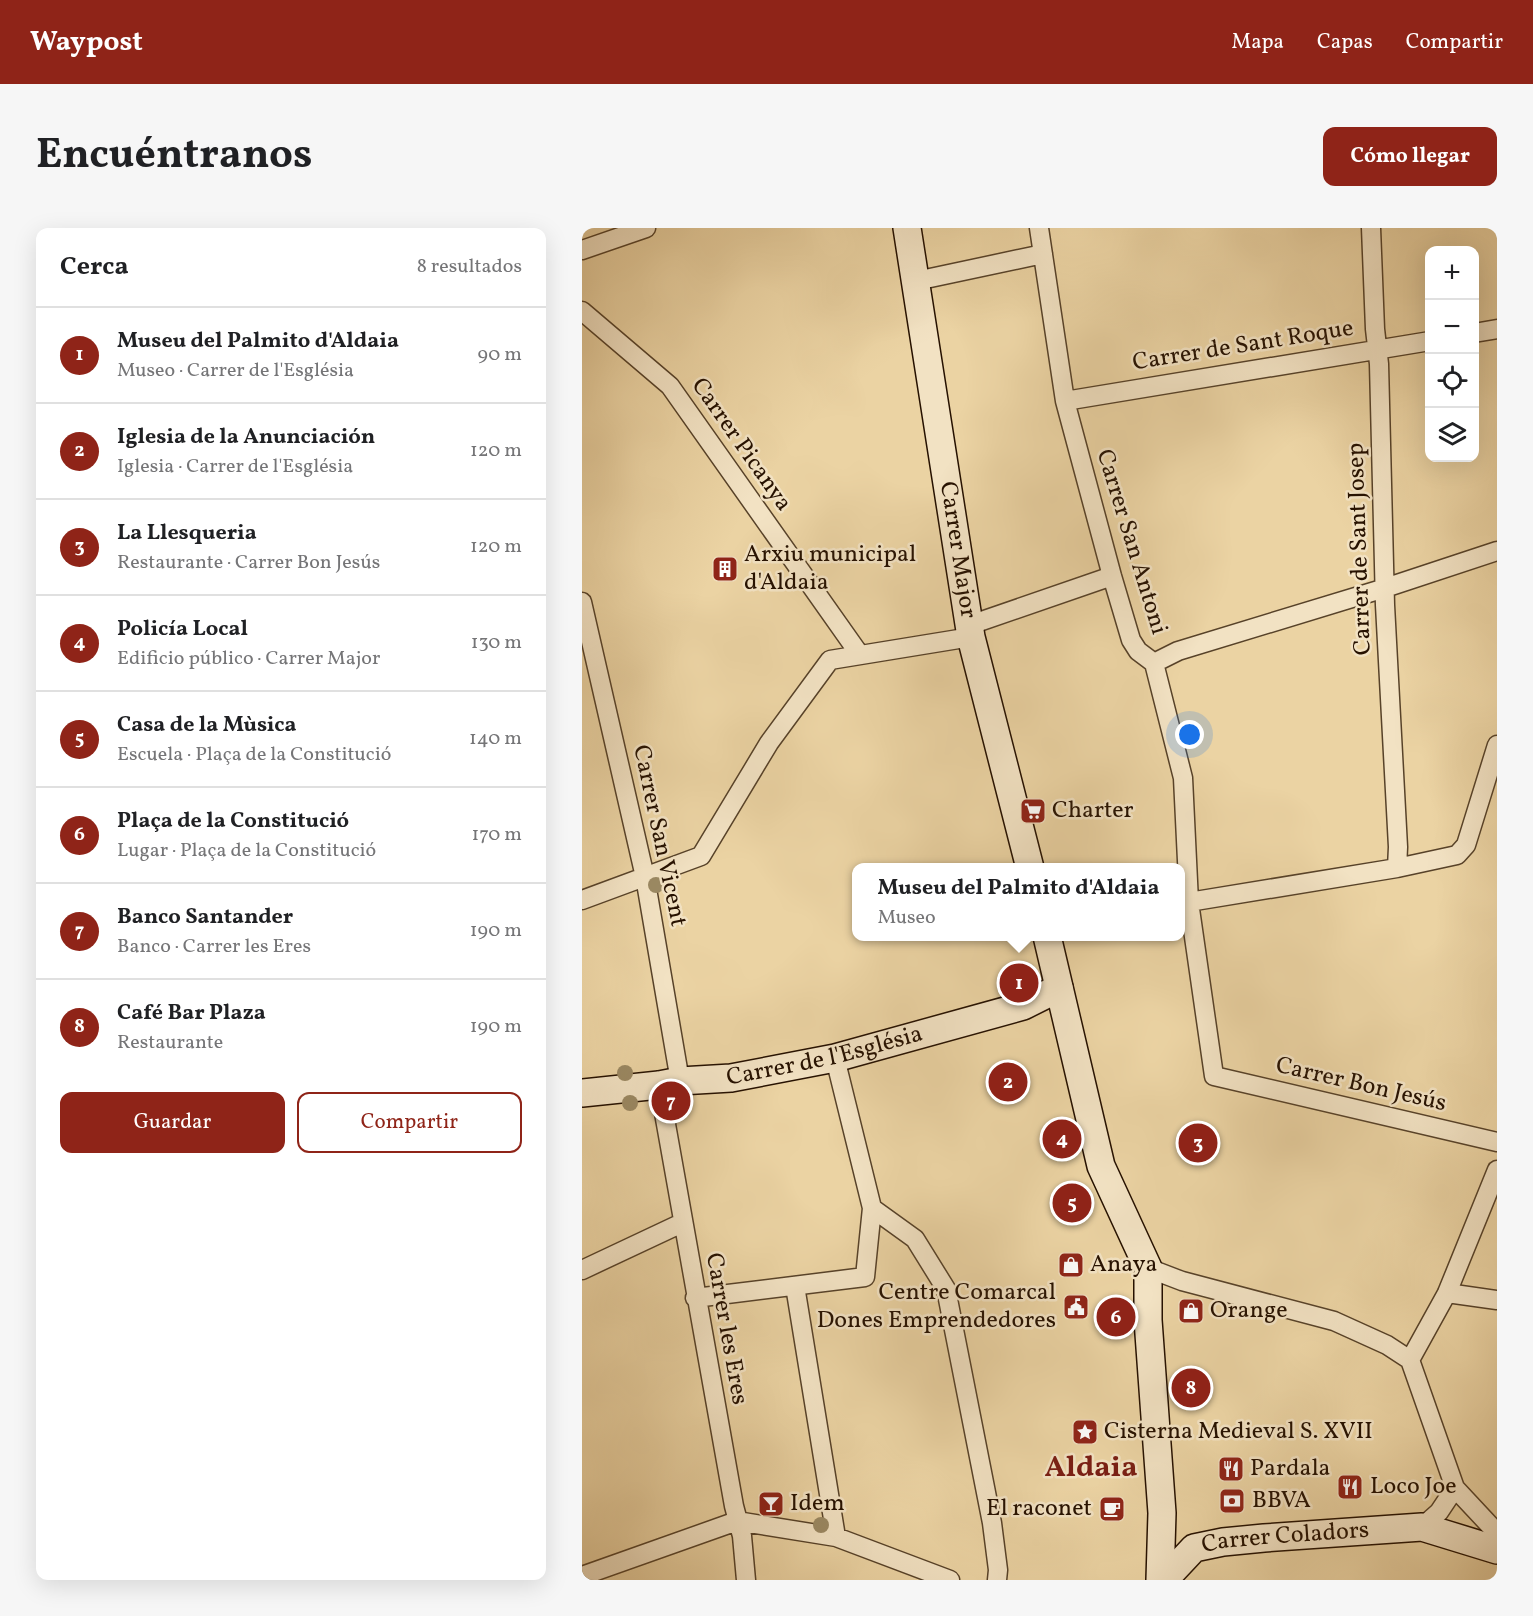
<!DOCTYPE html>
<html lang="es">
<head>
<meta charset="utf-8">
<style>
	body { margin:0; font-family:Vollkorn,serif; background:#f6f6f6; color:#202124 }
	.controls { position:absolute; right:18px; top:18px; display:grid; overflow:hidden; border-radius:12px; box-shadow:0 6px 24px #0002 }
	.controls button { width:54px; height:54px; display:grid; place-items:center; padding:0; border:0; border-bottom:2px solid #e0e0e0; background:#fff; color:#202124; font:30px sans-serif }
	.you { position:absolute; left:608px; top:507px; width:21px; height:21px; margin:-15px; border:4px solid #fff; border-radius:50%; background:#1a73e8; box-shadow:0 0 0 9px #1a73e833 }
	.badge { display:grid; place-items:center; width:39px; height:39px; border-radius:50%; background:#8f2418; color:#fff; font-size:20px; font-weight:700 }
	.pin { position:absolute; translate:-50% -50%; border:3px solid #fff; box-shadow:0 2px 6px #0006 }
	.popup { position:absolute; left:270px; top:635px; width:333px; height:78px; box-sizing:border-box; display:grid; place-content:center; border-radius:12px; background:#fff; filter:drop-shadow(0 2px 4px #0005); font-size:20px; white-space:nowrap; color:#757577 }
	.popup b { font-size:22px; color:#202124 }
	.popup::after { content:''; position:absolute; left:50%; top:100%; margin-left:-12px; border:12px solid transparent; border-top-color:#fff }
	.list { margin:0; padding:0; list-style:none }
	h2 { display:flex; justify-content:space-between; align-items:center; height:78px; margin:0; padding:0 24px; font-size:26px }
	h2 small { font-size:20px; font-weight:400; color:#757577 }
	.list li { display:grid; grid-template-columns:39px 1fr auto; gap:18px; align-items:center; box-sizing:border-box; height:96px; padding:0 24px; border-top:2px solid #e0e0e0 }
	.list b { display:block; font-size:22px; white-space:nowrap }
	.list p { margin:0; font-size:20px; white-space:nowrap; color:#757577 }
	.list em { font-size:20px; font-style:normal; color:#757577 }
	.actions { display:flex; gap:12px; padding:18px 24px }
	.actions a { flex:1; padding:14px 0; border:2px solid #8f2418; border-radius:12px; text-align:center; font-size:21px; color:#8f2418 }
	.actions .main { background:#8f2418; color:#fff }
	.icon { flex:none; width:33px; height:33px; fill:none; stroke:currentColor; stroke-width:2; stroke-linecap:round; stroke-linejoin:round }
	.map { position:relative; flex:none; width:915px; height:1352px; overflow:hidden; border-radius:12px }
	header { display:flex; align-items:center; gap:36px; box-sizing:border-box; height:84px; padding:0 30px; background:#8f2418; color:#fff }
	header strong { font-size:28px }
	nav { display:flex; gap:33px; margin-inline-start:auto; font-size:21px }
	.intro { display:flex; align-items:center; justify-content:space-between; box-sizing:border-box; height:144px; padding:0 36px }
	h1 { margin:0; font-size:42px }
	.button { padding:15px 27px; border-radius:12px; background:#8f2418; color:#fff; font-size:21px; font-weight:700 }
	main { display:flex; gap:36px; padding:0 36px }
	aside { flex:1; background:#fff; border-radius:12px; box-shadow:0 6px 24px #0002 }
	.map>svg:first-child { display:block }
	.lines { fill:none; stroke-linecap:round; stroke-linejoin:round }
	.street-casing { stroke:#574229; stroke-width:21 }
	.secondary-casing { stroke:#261100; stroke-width:30 }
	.street { stroke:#f2e2c3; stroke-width:18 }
	.secondary { stroke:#f2e2c3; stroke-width:27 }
	.tree { fill:#9b8963 }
	.labels { text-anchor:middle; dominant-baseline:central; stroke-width:5; stroke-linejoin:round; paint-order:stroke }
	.street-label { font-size:24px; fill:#261100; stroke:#f2e2c3 }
	.poi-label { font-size:24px; fill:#261100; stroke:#f2e2c3; text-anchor:start }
	.district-label { font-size:30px; font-weight:bold; fill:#7a1f14; stroke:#f2e2c3 }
</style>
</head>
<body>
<header>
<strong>Waypost</strong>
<nav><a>Mapa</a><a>Capas</a><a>Compartir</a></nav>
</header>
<div class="intro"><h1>Encuéntranos</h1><a class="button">Cómo llegar</a></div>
<main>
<aside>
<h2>Cerca<small>8 resultados</small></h2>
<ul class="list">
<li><span class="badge">1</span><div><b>Museu del Palmito d'Aldaia</b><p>Museo · Carrer de l'Església</p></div><em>90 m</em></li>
<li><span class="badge">2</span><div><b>Iglesia de la Anunciación</b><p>Iglesia · Carrer de l'Església</p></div><em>120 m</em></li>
<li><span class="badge">3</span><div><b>La Llesqueria</b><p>Restaurante · Carrer Bon Jesús</p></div><em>120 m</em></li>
<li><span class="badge">4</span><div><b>Policía Local</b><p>Edificio público · Carrer Major</p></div><em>130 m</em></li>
<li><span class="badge">5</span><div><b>Casa de la Mùsica</b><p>Escuela · Plaça de la Constitució</p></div><em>140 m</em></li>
<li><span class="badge">6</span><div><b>Plaça de la Constitució</b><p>Lugar · Plaça de la Constitució</p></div><em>170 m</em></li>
<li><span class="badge">7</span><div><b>Banco Santander</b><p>Banco · Carrer les Eres</p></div><em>190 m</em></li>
<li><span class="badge">8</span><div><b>Café Bar Plaza</b><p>Restaurante</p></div><em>190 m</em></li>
</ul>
<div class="actions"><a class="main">Guardar</a><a>Compartir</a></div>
</aside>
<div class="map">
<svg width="915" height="1352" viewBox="0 0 915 1352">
	<rect width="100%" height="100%" fill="#ebd3a3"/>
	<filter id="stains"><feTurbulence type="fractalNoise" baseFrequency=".00333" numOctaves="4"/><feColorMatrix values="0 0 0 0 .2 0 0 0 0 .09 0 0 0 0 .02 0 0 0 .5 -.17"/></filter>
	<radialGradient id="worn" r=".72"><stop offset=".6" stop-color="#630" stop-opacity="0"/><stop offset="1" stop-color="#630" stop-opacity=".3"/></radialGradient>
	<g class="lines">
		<!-- street casing -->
		<g class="street-casing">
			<path id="street" d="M 457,0 L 483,173 L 530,348 L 549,412 L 556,423 L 572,435 L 601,550 L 607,674 L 632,848 L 915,914
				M 789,0 L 793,101 L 797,136 L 803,377 L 816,619 L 815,640
				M 0,22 L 64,0
				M 334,53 L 461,26
				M 0,83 L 88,158 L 278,427
				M 892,105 L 915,101
				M 483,173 L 848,113
				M 0,374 L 63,649 L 98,853
				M 388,397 L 530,348
				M 572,435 L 596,423 L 803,360 L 915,323
				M 0,672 L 119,628 L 187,515 L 248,432 L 389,409
				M 607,674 L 815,640 L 875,627 L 884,617 L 915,517
				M 253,830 L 290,980 L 333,1011 L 364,1061 L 410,1295 L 416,1342 L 415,1352
				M 77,857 L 152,1278 L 160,1308 L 164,1352
				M 566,1040 L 600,1053 L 752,1093 L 805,1117 L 828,1132 L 873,1260 L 915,1305
				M 0,1042 L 100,995
				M 213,1058 L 254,1309
				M 865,1065 L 915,1072
				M 113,1070 L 283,1049 L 290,980
				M 828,1132 L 865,1065 L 915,942
				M 840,1299 L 857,1284 L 873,1260
				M 0,1348 L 155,1293 L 254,1309 L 368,1352"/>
		</g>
		<!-- secondary casing -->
		<g class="secondary-casing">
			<g id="secondary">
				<path id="s1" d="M 325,0 L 389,409 L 448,640"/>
				<path d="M 465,708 L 519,938 L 566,1040 L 566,1092 L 580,1285 L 578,1352"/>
				<path id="s2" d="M 0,865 L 77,857 L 98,853 L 149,850 L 253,830 L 441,778 L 477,760"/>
				<path id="s3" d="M 582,1352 L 612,1320 L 641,1314 L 682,1310 L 840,1299 L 915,1322"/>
			</g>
		</g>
		<!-- street -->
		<use href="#street" class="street"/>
		<!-- secondary -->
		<use href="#secondary" class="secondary"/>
	</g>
	<!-- trees -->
	<g class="tree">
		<circle cx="74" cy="657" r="8"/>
		<circle cx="43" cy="845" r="8"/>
		<circle cx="48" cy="875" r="8"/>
		<circle cx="239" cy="1297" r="8"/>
	</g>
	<!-- icons -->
	<defs>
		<g id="building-square" transform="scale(1.35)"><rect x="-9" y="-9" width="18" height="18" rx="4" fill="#8f2418" stroke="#f2e2c3"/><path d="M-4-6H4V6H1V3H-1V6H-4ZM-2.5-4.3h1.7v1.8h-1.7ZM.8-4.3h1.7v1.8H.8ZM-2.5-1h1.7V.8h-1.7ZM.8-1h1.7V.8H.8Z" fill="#fff"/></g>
		<g id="supermarket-square" transform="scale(1.35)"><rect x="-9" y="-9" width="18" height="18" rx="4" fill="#8f2418" stroke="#f2e2c3"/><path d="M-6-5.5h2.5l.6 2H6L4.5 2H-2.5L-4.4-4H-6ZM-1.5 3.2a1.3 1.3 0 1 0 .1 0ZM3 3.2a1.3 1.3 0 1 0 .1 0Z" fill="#fff"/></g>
		<g id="shop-square" transform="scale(1.35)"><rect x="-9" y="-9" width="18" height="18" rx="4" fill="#8f2418" stroke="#f2e2c3"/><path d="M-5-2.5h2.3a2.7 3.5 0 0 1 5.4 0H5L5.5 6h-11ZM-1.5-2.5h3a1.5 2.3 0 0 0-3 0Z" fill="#fff"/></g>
		<g id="civic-square" transform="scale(1.35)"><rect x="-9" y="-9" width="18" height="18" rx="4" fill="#8f2418" stroke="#f2e2c3"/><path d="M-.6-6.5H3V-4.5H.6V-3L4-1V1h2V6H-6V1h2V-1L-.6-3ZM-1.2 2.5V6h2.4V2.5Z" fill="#fff"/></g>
		<g id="sight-square" transform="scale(1.35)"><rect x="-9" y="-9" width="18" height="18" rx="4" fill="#8f2418" stroke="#f2e2c3"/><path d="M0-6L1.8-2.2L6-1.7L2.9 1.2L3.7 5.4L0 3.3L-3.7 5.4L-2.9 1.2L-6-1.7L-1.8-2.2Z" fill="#fff"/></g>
		<g id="restaurant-square" transform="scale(1.35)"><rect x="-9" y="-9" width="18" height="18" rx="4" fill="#8f2418" stroke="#f2e2c3"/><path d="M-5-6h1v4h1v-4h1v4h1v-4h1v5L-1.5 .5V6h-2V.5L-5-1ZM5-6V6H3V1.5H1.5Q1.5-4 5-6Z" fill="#fff"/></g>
		<g id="bank-square" transform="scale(1.35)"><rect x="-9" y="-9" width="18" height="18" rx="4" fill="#8f2418" stroke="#f2e2c3"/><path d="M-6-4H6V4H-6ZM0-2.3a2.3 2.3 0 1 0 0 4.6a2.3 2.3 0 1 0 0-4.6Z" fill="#fff"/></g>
		<g id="bar-square" transform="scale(1.35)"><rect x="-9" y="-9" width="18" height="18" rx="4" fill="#8f2418" stroke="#f2e2c3"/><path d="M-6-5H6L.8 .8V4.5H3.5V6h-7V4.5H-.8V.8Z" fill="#fff"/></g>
		<g id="cafe-square" transform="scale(1.35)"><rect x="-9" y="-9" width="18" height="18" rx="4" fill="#8f2418" stroke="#f2e2c3"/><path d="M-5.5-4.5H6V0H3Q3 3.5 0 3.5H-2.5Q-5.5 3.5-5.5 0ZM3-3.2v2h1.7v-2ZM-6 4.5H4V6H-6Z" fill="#fff"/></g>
	</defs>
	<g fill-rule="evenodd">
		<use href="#building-square" x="143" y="341"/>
		<use href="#supermarket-square" x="451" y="583"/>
		<use href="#shop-square" x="489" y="1037"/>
		<use href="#civic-square" x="494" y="1079"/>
		<use href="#shop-square" x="609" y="1083"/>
		<use href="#sight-square" x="503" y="1204"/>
		<use href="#restaurant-square" x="649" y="1241"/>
		<use href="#restaurant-square" x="768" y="1259"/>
		<use href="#bank-square" x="650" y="1273"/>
		<use href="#bar-square" x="189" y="1276"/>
		<use href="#cafe-square" x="530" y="1281"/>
	</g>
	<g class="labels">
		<!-- street labels -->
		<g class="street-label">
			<text transform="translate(661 118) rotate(-9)">Carrer de Sant Roque</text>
			<text transform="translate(159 217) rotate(55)">Carrer Picanya</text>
			<text transform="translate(549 314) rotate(73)">Carrer San Antoni</text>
			<text transform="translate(778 321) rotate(-92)">Carrer de Sant Josep</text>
			<text stroke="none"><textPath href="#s1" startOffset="326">Carrer Major</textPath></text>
			<text transform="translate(77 608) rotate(78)">Carrer San Vicent</text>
			<text stroke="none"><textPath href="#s2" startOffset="246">Carrer de l'Església</textPath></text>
			<text transform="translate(779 857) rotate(13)">Carrer Bon Jesús</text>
			<text transform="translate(144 1101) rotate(80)">Carrer les Eres</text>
			<text stroke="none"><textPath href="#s3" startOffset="136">Carrer Coladors</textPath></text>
		</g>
		<!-- poi labels -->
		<g class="poi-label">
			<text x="162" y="327">Arxiu municipal<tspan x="162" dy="28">d'Aldaia</tspan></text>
			<text x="470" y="583">Charter</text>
			<text x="508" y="1037">Anaya</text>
			<text x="474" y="1065" text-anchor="end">Centre Comarcal<tspan x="474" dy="28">Dones Emprendedores</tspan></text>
			<text x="628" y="1083">Orange</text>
			<text x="522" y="1204">Cisterna Medieval S. XVII</text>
			<text x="668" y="1241">Pardala</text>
			<text x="788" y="1259">Loco Joe</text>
			<text x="670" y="1273">BBVA</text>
			<text x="208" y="1276">Idem</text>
			<text x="510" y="1281" text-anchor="end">El raconet</text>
		</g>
		<!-- district labels -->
		<g class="district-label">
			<text x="509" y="1240">Aldaia</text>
		</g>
	</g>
	<rect width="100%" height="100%" filter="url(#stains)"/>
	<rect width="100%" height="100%" fill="url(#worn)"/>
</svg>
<div class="controls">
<button>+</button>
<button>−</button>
<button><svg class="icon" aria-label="locate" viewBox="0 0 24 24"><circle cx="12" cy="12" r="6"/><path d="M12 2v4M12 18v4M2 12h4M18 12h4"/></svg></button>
<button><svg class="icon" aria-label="layers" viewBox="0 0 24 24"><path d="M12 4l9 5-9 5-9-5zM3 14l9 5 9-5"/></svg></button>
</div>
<div class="you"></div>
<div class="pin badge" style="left:437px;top:755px">1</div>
<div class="popup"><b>Museu del Palmito d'Aldaia</b>Museo</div>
<div class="pin badge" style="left:426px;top:854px">2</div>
<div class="pin badge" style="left:616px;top:915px">3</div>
<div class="pin badge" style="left:480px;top:911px">4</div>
<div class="pin badge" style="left:490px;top:975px">5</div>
<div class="pin badge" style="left:534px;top:1089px">6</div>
<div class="pin badge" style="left:89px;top:873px">7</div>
<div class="pin badge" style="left:609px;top:1160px">8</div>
</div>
</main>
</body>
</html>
